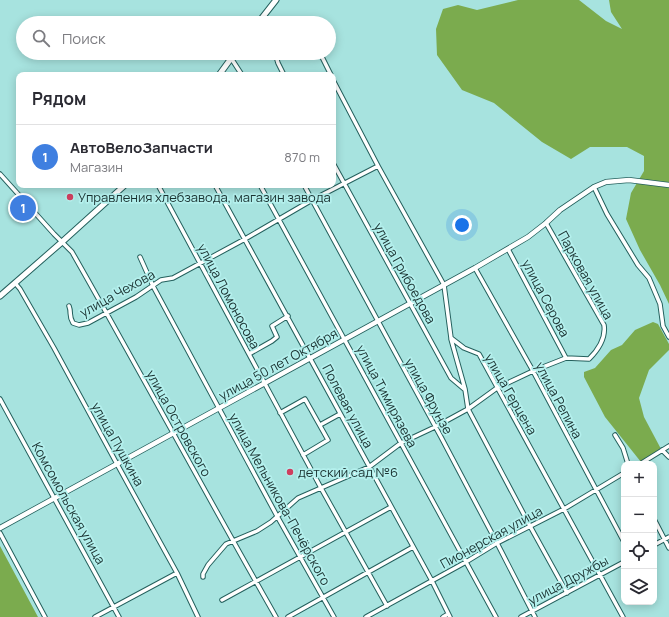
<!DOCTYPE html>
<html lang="ru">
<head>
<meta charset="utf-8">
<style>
	body { margin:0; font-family:Manrope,sans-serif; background:#f2f2f3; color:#2b2b33 }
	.controls { position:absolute; right:12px; bottom:12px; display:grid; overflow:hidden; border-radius:8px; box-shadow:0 2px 10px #0003 }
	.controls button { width:36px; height:36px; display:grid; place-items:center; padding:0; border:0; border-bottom:1px solid #e1e1e2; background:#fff; color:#2b2b33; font:20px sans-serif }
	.you { position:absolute; left:462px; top:225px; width:14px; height:14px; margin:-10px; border:3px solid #fff; border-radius:50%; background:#1a73e8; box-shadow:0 0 0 6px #1a73e833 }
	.badge { display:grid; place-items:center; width:26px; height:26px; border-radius:50%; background:#ea580c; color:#fff; font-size:13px; font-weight:700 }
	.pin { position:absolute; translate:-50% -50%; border:2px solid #fff; box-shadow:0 1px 4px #0006 }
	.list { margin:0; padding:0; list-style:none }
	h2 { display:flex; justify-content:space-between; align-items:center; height:52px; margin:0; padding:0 16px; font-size:17px }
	h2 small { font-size:13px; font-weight:400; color:#7c7c81 }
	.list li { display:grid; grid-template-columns:26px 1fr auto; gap:12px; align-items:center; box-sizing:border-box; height:64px; padding:0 16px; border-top:1px solid #e1e1e2 }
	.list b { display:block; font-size:15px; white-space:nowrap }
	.list p { margin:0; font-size:13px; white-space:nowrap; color:#7c7c81 }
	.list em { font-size:13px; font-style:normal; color:#7c7c81 }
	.icon { flex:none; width:22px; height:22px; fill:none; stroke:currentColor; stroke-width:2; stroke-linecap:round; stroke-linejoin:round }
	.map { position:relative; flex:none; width:669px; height:617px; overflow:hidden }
	.search { position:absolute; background:#fff; box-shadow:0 2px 10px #0003; left:16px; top:16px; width:320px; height:44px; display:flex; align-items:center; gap:10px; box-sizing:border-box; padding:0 14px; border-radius:22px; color:#7c7c81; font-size:15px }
	.panel { position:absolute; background:#fff; box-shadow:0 2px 10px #0003; left:16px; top:72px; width:320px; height:116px; border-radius:8px }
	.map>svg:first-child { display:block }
	.forest { fill:#7bab4e }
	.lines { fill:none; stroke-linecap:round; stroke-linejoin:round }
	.minor-casing { stroke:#24605d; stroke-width:5.5 }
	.tertiary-casing { stroke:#24605d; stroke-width:6 }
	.secondary-casing { stroke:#24605d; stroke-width:7 }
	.minor { stroke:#fff; stroke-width:3.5 }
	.tertiary { stroke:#fff; stroke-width:4.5 }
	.secondary { stroke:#fff; stroke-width:5 }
	.poi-dot { fill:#ce3f5f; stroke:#b4f0ed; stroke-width:1.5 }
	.labels { text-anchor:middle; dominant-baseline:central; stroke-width:3.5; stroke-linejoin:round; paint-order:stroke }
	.poi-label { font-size:13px; fill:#1a3231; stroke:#b4f0ed; text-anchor:start }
	.street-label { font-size:13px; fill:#1a3231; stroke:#b4f0ed }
</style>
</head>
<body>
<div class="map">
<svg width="669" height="617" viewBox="0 0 669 617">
	<rect width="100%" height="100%" fill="#a7e3df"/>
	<!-- forest -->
	<path class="forest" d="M 518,0 L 579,0 L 606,21 L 622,29 L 611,12 L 609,0 L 669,0 L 669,304 L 660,285 L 640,250 L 626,219 L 631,193 L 644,171 L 644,156 L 627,147 L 590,147 L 571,159 L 542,142 L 494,103 L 462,90 L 437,55 L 436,29 L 443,9 L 458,5 L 477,10 Z
		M 653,322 L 658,324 L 669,344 L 669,350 L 649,370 L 639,398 L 644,417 L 661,449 L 641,462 L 605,417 L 584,377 L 584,372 L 595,368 L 611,350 L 622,345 L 635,330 Z
		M 0,546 L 38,617 L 0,617 Z"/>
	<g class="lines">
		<!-- minor casing -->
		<g class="minor-casing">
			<path id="minor" d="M 275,53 L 278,63 L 284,75
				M 320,53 L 331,75
				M 231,58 L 242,75
				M 333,80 L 378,166 L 444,285 L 451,338 L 464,348 L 479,354 L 623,617
				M 333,163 L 451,378 L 464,389
				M 0,174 L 54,234 L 72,252 C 141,373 207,496 276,617
				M 158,185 L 321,488 L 387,606
				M 215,185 L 432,581 L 450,617
				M 260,185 L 496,617
				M 304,185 L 441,437 L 497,543 L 535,617
				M 594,187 L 607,214 L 638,265 L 649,278 L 660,304 L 663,326 L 669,337
				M 508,249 L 566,358
				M 140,257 L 153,286 L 277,516 L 334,617
				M 475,268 L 533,371 L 624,542
				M 15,283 L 20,289 L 54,348 L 117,464 L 177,573 L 198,617
				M 69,306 C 72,314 68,314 73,323 L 79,325 L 88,323 L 136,297 L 161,280 L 173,278 L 245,239 L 312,200 L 378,166
				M 451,339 L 465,389 L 468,409 L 530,526 L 567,593
				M 249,354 L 272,341 L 277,337 L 272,326 L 288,316
				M 0,399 L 119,617
				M 280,413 L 305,399 L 328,440 L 303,455
				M 320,425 L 340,414
				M 615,435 L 623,448 L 628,464
				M 662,450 L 669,457
				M 640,464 L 669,446
				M 654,519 L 669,548
				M 0,533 L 45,617
				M 654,545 L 669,537
				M 203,577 L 203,574 L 208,565 L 226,544 L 257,531 L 271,522 L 298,498 L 369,467 L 401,443 L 435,427 L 468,409 L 497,388 L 533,371 L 566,358 L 589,359 C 598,350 606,338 604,325 L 546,223
				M 222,600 L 391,507
				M 95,617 L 177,573
				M 288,617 L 413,547
				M 366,617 L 466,562 L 497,543 L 564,509 L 624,473
				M 443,617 L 448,614
				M 521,617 L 624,562"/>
		</g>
		<!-- tertiary casing -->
		<g class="tertiary-casing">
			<path id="tertiary" d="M 0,528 L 475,268 L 528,237 L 546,223 L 560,210 L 594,187 L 606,182 L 629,180 L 669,185"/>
		</g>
		<!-- secondary casing -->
		<g class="secondary-casing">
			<path id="secondary" d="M 258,23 L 276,0
				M 219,75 L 235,53
				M 0,296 L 62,242 L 125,185"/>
		</g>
		<!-- minor -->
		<use href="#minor" class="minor"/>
		<!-- tertiary -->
		<use href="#tertiary" class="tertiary"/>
		<!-- secondary -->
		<use href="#secondary" class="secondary"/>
	</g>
	<!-- markers -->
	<g class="poi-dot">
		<circle cx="70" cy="197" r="4"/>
		<circle cx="290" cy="472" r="4"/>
	</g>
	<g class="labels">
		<!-- poi labels -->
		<g class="poi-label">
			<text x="78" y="197">Управления хлебзавода, магазин завода</text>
			<text x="298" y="472">детский сад №6</text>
		</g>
		<!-- street labels -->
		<g class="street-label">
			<text transform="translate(405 273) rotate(61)">улица Грибоедова</text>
			<text transform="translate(586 275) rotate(61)">Парковая улица</text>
			<text transform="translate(117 293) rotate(-29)">улица Чехова</text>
			<text transform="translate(229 296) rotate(62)">улица Ломоносова</text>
			<text transform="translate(546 298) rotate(62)">улица Серова</text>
			<text transform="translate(278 364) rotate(-29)">улица 50 лет Октября</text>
			<text transform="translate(511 394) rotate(60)">улица Герцена</text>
			<text transform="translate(387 396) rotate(62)">улица Тимирязева</text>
			<text transform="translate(429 396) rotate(61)">улица Фрунзе</text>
			<text transform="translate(559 400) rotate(62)">улица Репина</text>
			<text transform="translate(348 406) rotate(62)">Полевая улица</text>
			<text transform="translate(179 423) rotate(61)">улица Островского</text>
			<text transform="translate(118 444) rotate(61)">улица Пушкина</text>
			<text transform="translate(280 499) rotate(61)">улица Мельникова-Печёрского</text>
			<text transform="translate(69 503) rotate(61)">Комсомольская улица</text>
			<text transform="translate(491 537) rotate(-29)">Пионерская улица</text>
			<text transform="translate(568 580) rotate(-28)">улица Дружбы</text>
		</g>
	</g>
</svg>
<div class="controls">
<button>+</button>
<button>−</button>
<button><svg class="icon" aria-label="locate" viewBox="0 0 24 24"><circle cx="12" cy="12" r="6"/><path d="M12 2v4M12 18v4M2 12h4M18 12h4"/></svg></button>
<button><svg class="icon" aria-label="layers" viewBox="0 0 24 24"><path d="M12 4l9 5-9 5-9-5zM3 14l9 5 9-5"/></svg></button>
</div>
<div class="you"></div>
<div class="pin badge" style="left:23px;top:208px;background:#3f7fe0">1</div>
<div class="search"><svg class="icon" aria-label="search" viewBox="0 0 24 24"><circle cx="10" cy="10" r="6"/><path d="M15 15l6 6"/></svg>Поиск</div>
<section class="panel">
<h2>Рядом<small></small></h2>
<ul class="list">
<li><span class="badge" style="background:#3f7fe0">1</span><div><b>АвтоВелоЗапчасти</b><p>Магазин</p></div><em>870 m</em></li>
</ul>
</section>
</div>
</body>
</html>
